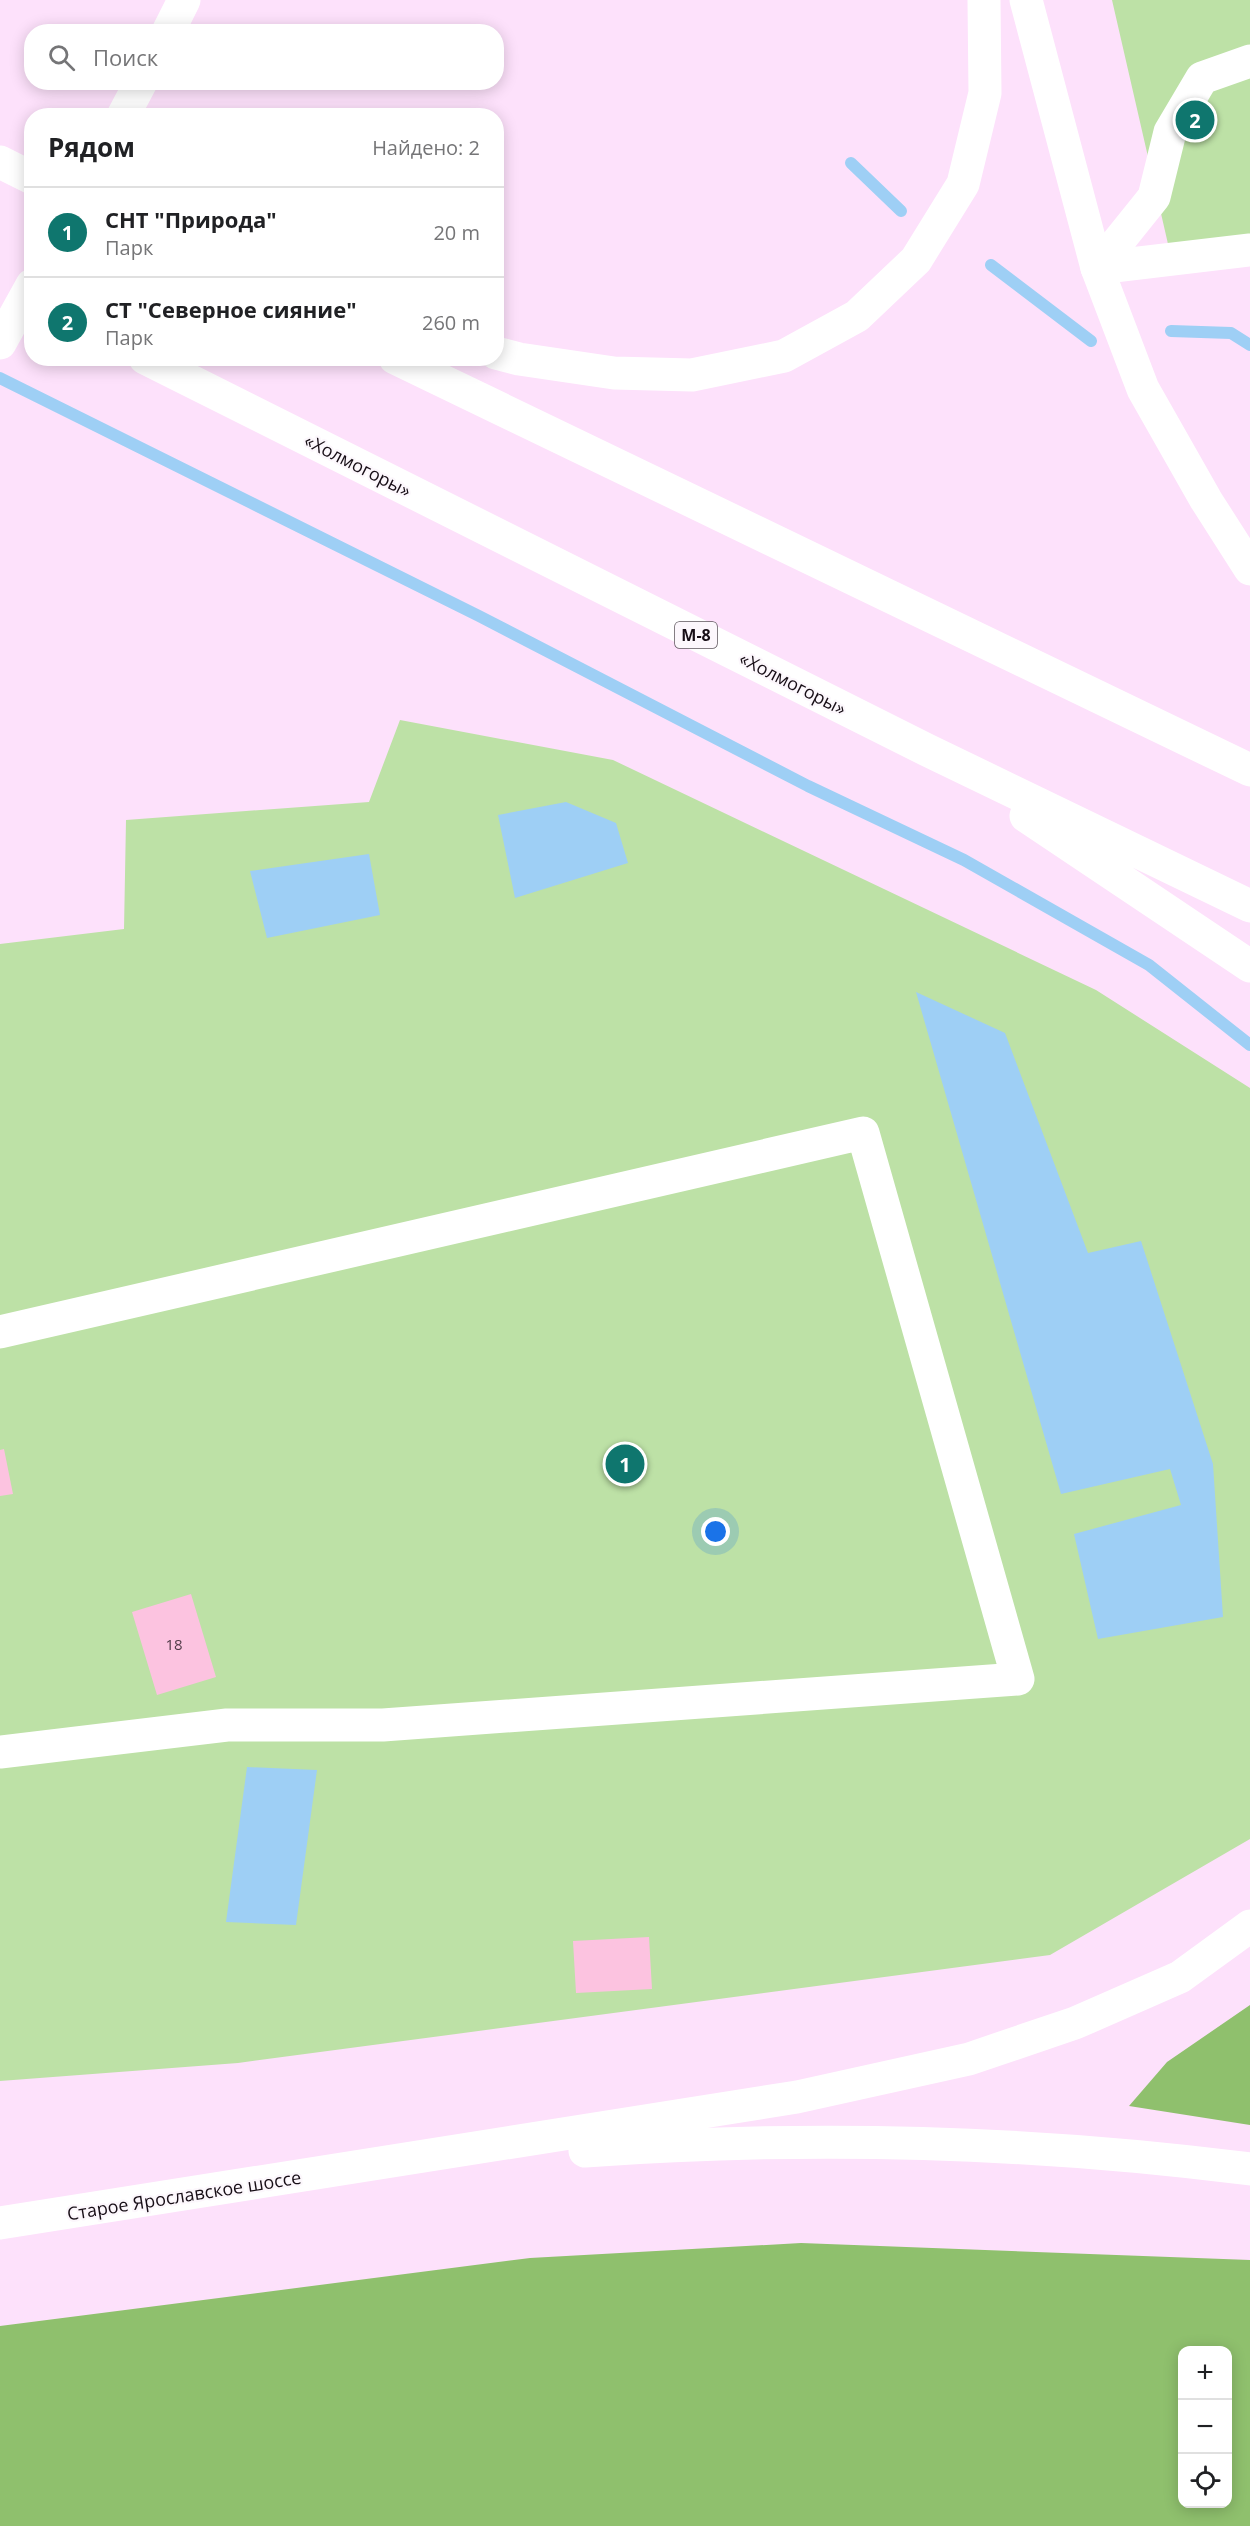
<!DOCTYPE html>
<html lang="ru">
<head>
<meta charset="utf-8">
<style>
	body { margin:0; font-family:"Open Sans",sans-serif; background:#f2f2f2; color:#202124 }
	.controls { position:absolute; right:18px; bottom:18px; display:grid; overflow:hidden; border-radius:12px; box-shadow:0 3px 15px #0003 }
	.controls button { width:54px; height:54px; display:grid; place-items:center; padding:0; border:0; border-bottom:2px solid #e0e0e0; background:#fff; color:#202124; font:30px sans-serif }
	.you { position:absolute; left:716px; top:1532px; width:21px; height:21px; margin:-15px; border:4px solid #fff; border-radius:50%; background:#1a73e8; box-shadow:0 0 0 9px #1a73e833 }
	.badge { display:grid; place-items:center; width:39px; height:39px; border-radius:50%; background:#0f766e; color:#fff; font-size:20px; font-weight:700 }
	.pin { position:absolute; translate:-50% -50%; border:3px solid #fff; box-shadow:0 2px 6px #0006 }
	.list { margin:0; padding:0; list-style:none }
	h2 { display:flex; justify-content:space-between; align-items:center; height:78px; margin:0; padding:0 24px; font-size:26px }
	h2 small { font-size:20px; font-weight:400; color:#757577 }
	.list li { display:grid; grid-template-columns:39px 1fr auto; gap:18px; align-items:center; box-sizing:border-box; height:90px; padding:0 24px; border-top:2px solid #e0e0e0 }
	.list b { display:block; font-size:22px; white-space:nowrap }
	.list p { margin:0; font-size:20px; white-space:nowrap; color:#757577 }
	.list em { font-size:20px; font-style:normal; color:#757577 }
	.icon { flex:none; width:33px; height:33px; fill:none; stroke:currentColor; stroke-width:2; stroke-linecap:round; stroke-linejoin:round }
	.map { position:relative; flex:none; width:1250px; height:2526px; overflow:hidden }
	.search { position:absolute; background:#fff; box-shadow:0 3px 15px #0003; left:24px; top:24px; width:480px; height:66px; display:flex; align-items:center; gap:15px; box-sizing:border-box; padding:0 21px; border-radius:24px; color:#757577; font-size:22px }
	.panel { position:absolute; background:#fff; box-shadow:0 3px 15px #0003; left:24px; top:108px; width:480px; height:258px; border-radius:24px }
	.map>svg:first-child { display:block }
	.green { fill:#bde1a6 }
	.forest { fill:#8fc06d; fill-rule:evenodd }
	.water { fill:#9ecff5 }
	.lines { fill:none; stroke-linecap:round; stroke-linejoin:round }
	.stream { stroke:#9ecff5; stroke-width:12 }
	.building { fill:#fcc3e0 }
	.minor { stroke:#fff; stroke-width:33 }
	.highway { stroke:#fff; stroke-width:33 }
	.labels { text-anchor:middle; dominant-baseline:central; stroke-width:4.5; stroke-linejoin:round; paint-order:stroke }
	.number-label { font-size:15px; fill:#503b48 }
	.shield { fill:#fcf7fc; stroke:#5c545b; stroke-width:1.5 }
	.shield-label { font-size:16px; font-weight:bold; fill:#170e16 }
	.street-label { font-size:18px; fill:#170e16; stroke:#fcf7fc }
</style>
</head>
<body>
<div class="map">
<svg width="1250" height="2526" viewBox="0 0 1250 2526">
	<rect width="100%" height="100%" fill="#fde1fb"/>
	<!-- green -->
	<path class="green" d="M 1112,0 L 1250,0 L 1250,240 L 1168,244 Z
		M 400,720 L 613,760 L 1096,990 L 1250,1088 L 1250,1839 L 1050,1955 L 238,2063 L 0,2081 L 0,944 L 124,929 L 126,820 L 369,802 Z"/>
	<!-- forest -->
	<path class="forest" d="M 1250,2005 L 1250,2125 L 1129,2106 L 1167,2062 Z
		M 801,2243 L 1250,2260 L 1250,2526 L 0,2526 L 0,2326 L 530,2258 ZM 1182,2350 L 1228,2350 L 1228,2504 L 1182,2504 Z"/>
	<!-- water -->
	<path class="water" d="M 566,802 L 616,823 L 628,863 L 515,898 L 498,815 Z
		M 369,854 L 380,915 L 267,938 L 250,871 Z
		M 916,992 L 1005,1033 L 1088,1253 L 1141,1241 L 1213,1464 L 1223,1617 L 1098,1639 L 1074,1534 L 1181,1505 L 1170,1469 L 1061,1494 Z
		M 247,1767 L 317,1770 L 296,1925 L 226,1922 Z"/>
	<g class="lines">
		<!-- stream -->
		<path class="stream" d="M 851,163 L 901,211
			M 991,265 L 1091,341
			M 1171,331 L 1231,333 L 1250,345
			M 0,378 L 479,616 L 808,786 L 964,860 L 1149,965 L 1250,1045"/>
	</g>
	<!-- building -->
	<path class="building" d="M 4,1449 L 13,1494 L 0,1496 L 0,1450 Z
		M 191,1594 L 216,1677 L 157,1695 L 132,1612 Z
		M 649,1937 L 652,1989 L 576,1993 L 573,1941 Z"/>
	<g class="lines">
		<!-- minor -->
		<path class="minor" d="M 1097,268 L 1154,197 L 1170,132 L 1202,78 L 1250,61
			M 1097,268 L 1250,250
			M 0,1332 L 863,1133 L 1018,1679 L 383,1725 L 227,1725 L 0,1752"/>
		<!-- highway -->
		<path class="highway" d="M 1026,0 L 1097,268 L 1143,389 L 1206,500 L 1250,569
			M 168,32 L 184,0
			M 123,116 L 141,82
			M 0,162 L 32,178
			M 0,343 L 32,285
			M 496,353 L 519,359 L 614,373 L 692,375 L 784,356 L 857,316 L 916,260 L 963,184 L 985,93 L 984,0
			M 145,358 L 927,750 L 1250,906
			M 395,358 L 1250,770
			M 1026,816 L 1250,966
			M 585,2151 C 806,2135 1030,2141 1250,2169
			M 0,2223 L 797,2097 L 969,2059 L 1075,2023 L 1180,1977 L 1250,1926"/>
	</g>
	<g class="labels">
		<!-- number labels -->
		<g class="number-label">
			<text x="174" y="1644">18</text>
		</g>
		<!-- shield labels -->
		<rect class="shield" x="675" y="622" width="42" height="26" rx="4.5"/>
		<g class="shield-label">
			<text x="696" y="635">М-8</text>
		</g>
		<!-- street labels -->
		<g class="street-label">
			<text transform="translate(358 465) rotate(27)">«Холмогоры»</text>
			<text transform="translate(793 683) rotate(27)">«Холмогоры»</text>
			<text transform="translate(184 2195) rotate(-9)">Старое Ярославское шоссе</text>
		</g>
	</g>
</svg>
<div class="controls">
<button>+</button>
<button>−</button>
<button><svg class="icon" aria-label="locate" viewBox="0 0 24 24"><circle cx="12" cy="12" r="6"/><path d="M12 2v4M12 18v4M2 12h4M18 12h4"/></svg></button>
</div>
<div class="you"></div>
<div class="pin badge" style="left:625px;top:1464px">1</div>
<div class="pin badge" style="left:1195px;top:120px">2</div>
<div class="search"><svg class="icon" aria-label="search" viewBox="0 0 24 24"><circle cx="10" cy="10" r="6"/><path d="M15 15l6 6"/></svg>Поиск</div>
<section class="panel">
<h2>Рядом<small>Найдено: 2</small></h2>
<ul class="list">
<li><span class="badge">1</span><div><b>СНТ &quot;Природа&quot;</b><p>Парк</p></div><em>20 m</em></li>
<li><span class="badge">2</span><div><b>СТ &quot;Северное сияние&quot;</b><p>Парк</p></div><em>260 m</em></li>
</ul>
</section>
</div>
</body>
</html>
